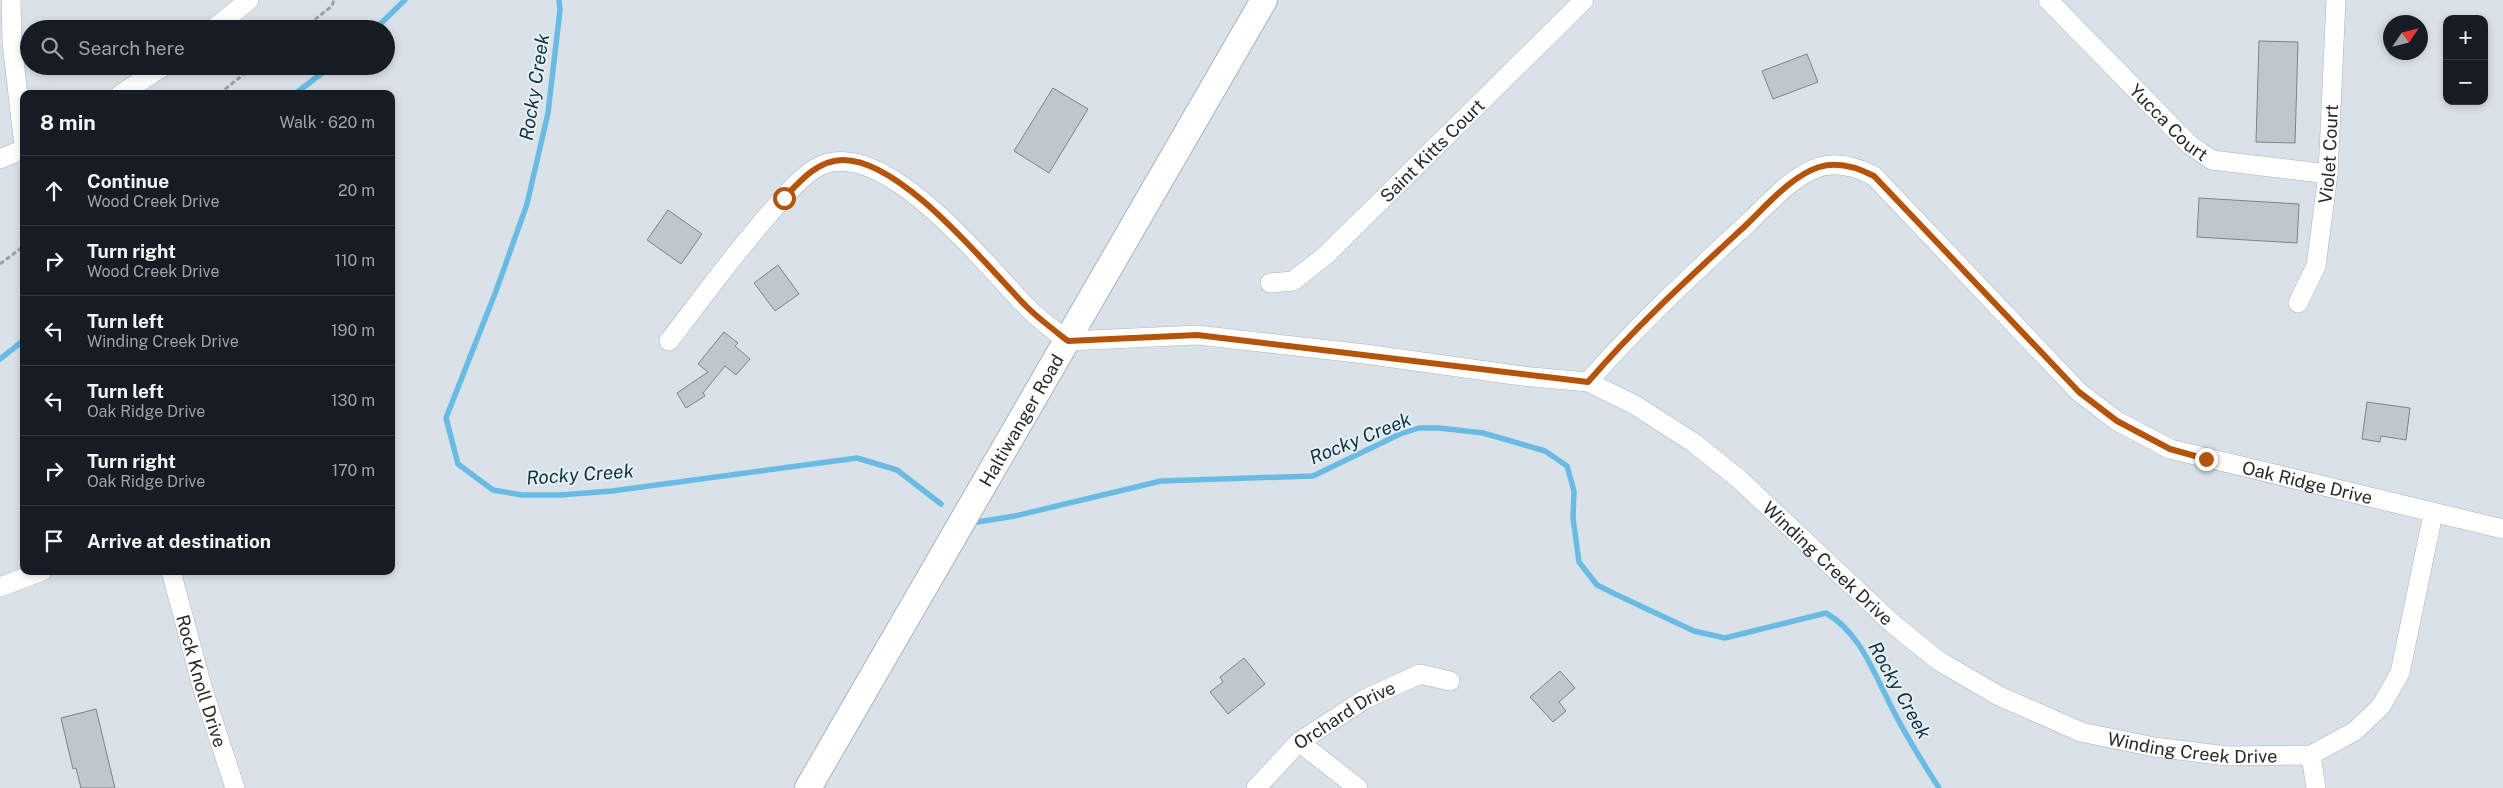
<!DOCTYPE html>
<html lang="en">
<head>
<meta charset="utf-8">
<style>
	body { margin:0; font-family:"Public Sans",sans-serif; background:#20242c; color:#f1f3f6 }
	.controls { position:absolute; right:15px; top:15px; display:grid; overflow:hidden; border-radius:10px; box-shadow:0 2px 8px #0003 }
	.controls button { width:45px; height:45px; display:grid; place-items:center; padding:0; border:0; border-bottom:1px solid #363941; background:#171b24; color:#f1f3f6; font:25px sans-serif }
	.compass { position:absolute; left:2383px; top:15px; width:45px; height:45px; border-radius:50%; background:#171b24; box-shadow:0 2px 8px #0003; rotate:55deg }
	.stop { position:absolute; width:15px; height:15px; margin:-11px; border:4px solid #b45309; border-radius:50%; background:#fff }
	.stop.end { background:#b45309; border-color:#fff; box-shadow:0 1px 5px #0008 }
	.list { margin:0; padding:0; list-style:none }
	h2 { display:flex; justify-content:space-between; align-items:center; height:65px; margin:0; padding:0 20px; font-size:21px }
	h2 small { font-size:16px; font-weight:400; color:#9ea1a6 }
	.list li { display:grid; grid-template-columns:32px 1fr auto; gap:15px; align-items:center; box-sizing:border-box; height:70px; padding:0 20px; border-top:1px solid #363941 }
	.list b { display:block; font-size:19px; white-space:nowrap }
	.list p { margin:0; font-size:16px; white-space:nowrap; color:#9ea1a6 }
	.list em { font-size:16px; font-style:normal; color:#9ea1a6 }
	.icon { flex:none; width:28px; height:28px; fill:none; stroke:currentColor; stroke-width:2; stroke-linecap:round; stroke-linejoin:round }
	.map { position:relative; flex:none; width:2503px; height:788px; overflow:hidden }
	.search { position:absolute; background:#171b24; box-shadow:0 2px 8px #0003; left:20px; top:20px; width:375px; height:55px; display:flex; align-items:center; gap:12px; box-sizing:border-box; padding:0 18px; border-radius:28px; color:#9ea1a6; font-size:19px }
	.panel { position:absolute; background:#171b24; box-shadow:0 2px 8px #0003; left:20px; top:90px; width:375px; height:485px; border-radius:10px }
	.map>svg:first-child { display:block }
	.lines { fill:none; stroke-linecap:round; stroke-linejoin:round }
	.stream { stroke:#69bbe3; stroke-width:5.5 }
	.building { fill:#bfc6cd; stroke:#7c8389 }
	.street-casing { stroke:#abb2b9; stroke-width:20 }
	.secondary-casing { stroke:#abb2b9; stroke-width:28 }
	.path { stroke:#9ba1a6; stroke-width:3; stroke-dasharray:5 2.5; stroke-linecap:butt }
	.street { stroke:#fff; stroke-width:19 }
	.secondary { stroke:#fff; stroke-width:26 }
	.route { stroke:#b45309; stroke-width:6 }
	.labels { text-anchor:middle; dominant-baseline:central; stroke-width:4; stroke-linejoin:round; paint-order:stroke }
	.street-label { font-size:18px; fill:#272a2c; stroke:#e7eff6 }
	.water-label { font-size:19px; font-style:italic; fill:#0d3343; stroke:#e7eff6 }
</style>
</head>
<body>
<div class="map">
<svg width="2503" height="788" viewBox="0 0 2503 788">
	<rect width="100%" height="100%" fill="#dae2e9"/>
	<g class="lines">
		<!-- stream -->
		<path class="stream" d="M 559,0 L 560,10 L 548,113 L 527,204 L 496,291 L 446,418 L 458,464 L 493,490 L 522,495 L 560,495 L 612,491 L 857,458 L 897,470 L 941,504
			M 375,29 L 405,0
			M 295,94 L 331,66
			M 0,359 L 24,340
			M 971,523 L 1015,516 L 1161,481 L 1313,476 L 1400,434 L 1419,428 L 1439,428 L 1483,433 L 1545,451 L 1567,466 L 1574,491 L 1573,518 L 1579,562 L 1597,585 L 1615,594 L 1694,631 L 1725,638 L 1826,613 C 1859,632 1872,669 1889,702 C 1903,731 1921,760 1939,788"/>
	</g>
	<!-- building -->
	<path class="building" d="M 2259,41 L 2298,42 L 2295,143 L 2256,142 Z
		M 1807,54 L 1818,82 L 1773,99 L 1762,71 Z
		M 1053,88 L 1088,109 L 1049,173 L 1014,151 Z
		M 2199,198 L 2299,204 L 2297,243 L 2197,237 Z
		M 668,210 L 702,234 L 681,264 L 647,240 Z
		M 778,265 L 799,294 L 775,311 L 754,283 Z
		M 724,332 L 738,343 L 735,346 L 750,359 L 736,375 L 725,366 L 703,393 L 705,396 L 686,408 L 677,393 L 708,372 L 698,364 Z
		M 2367,402 L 2410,408 L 2406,440 L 2381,436 L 2380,442 L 2362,439 Z
		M 1244,658 L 1265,684 L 1228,714 L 1210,692 L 1223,682 L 1220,677 Z
		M 1560,671 L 1575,688 L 1559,702 L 1566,711 L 1553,722 L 1530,697 Z
		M 96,709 L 115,788 L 81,788 L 76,768 L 73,769 L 61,718 Z"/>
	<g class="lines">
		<!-- street casing -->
		<g class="street-casing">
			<g id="street">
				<path d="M 11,0 L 12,43 L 24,146"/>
				<path id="s1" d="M 2048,0 L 2190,145 L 2212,160 L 2328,174"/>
				<path d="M 213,29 L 249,0"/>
				<path d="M 121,94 L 164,66"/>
				<path d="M 0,159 L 24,149"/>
				<path id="s2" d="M 1270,283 L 1293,281 L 1326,255 L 1584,0"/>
				<path id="s3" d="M 2298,303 L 2316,266 L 2328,174 L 2336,0"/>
				<path id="s4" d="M 669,341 C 702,298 734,254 770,213 C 784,198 798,179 816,168 C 881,130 986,266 1027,307 C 1039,320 1054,330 1068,341 L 1197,335 L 1365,354 L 1522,376 L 1588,382 L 1635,405 L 1694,443 L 1739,479 L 1893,624 L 1939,661 L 1999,696 L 2081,732 L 2154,747 L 2227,756 L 2311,755 L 2355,731 L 2381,706 L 2400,673 L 2433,514"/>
				<path id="s5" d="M 1588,382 C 1637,325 1693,274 1748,223 C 1769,203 1791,177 1819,167 C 1838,161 1857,167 1874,176 L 2079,392 L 2117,421 L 2170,449 L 2503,529"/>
				<path id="s6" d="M 171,571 L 203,690 L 235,788"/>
				<path d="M 0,587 L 42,571"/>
				<path d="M 1299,742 L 1358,788"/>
				<path d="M 2311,755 L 2316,788"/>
				<path id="s7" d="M 1256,788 L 1299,742 L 1365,699 L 1420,674 L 1450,681"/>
			</g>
		</g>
		<!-- secondary casing -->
		<g class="secondary-casing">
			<g id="secondary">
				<path id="s8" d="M 808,788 L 1264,0"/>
			</g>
		</g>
		<!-- path -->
		<path class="path" d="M 303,29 L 332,6 L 334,0
			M 219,94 L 254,66
			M 0,264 L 24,246"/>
		<!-- street -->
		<use href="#street" class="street"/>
		<!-- secondary -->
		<use href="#secondary" class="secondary"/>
	</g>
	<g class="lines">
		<!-- route -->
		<path class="route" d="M 784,198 C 800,181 818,160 843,160 C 903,160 987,267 1027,307 C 1039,319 1054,330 1068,341 L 1197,335 L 1588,382 C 1636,326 1691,276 1745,226 C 1767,205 1790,177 1819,167 C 1838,161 1857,167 1874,176 L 2079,392 L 2117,421 L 2170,449 L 2206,459"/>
	</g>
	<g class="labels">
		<!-- street labels -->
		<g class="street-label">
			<text stroke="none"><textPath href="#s1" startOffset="172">Yucca Court</textPath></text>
			<text stroke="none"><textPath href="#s2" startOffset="214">Saint Kitts Court</textPath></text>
			<text stroke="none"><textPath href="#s3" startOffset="154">Violet Court</textPath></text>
			<text stroke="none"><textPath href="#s8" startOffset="425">Haltiwanger Road</textPath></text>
			<text stroke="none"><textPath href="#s5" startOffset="921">Oak Ridge Drive</textPath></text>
			<text stroke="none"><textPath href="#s4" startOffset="1374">Winding Creek Drive</textPath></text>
			<text stroke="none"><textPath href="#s6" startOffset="114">Rock Knoll Drive</textPath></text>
			<text stroke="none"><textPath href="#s7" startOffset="116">Orchard Drive</textPath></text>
			<text stroke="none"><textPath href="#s4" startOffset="1794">Winding Creek Drive</textPath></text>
		</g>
		<!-- water labels -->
		<g class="water-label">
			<text transform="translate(534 87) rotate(-81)">Rocky Creek</text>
			<text transform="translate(1360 438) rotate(-22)">Rocky Creek</text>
			<text transform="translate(580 474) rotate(-4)">Rocky Creek</text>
			<text transform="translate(1900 690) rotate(61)">Rocky Creek</text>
		</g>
	</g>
</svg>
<div class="controls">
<button>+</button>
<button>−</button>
</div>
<svg class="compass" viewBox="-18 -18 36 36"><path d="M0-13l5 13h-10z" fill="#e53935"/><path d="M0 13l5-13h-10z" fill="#9ea1a6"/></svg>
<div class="stop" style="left:784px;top:198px"></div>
<div class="stop end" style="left:2206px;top:459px"></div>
<div class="search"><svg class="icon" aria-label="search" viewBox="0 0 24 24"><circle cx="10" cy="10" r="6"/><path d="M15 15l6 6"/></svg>Search here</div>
<section class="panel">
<h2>8 min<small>Walk · 620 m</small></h2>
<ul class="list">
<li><svg class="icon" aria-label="ahead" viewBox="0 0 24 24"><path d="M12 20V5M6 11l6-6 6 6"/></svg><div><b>Continue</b><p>Wood Creek Drive</p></div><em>20 m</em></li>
<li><svg class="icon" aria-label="right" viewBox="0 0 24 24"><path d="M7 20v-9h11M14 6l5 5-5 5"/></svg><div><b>Turn right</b><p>Wood Creek Drive</p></div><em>110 m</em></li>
<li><svg class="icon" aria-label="left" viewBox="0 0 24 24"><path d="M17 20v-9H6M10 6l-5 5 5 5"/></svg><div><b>Turn left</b><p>Winding Creek Drive</p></div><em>190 m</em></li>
<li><svg class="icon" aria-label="left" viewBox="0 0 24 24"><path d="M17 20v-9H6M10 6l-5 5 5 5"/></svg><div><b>Turn left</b><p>Oak Ridge Drive</p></div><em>130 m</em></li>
<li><svg class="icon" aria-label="right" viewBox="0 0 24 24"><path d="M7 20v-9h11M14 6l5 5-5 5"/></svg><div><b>Turn right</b><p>Oak Ridge Drive</p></div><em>170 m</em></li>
<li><svg class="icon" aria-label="arrive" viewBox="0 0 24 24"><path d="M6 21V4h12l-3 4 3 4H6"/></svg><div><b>Arrive at destination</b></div></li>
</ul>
</section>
</div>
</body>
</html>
